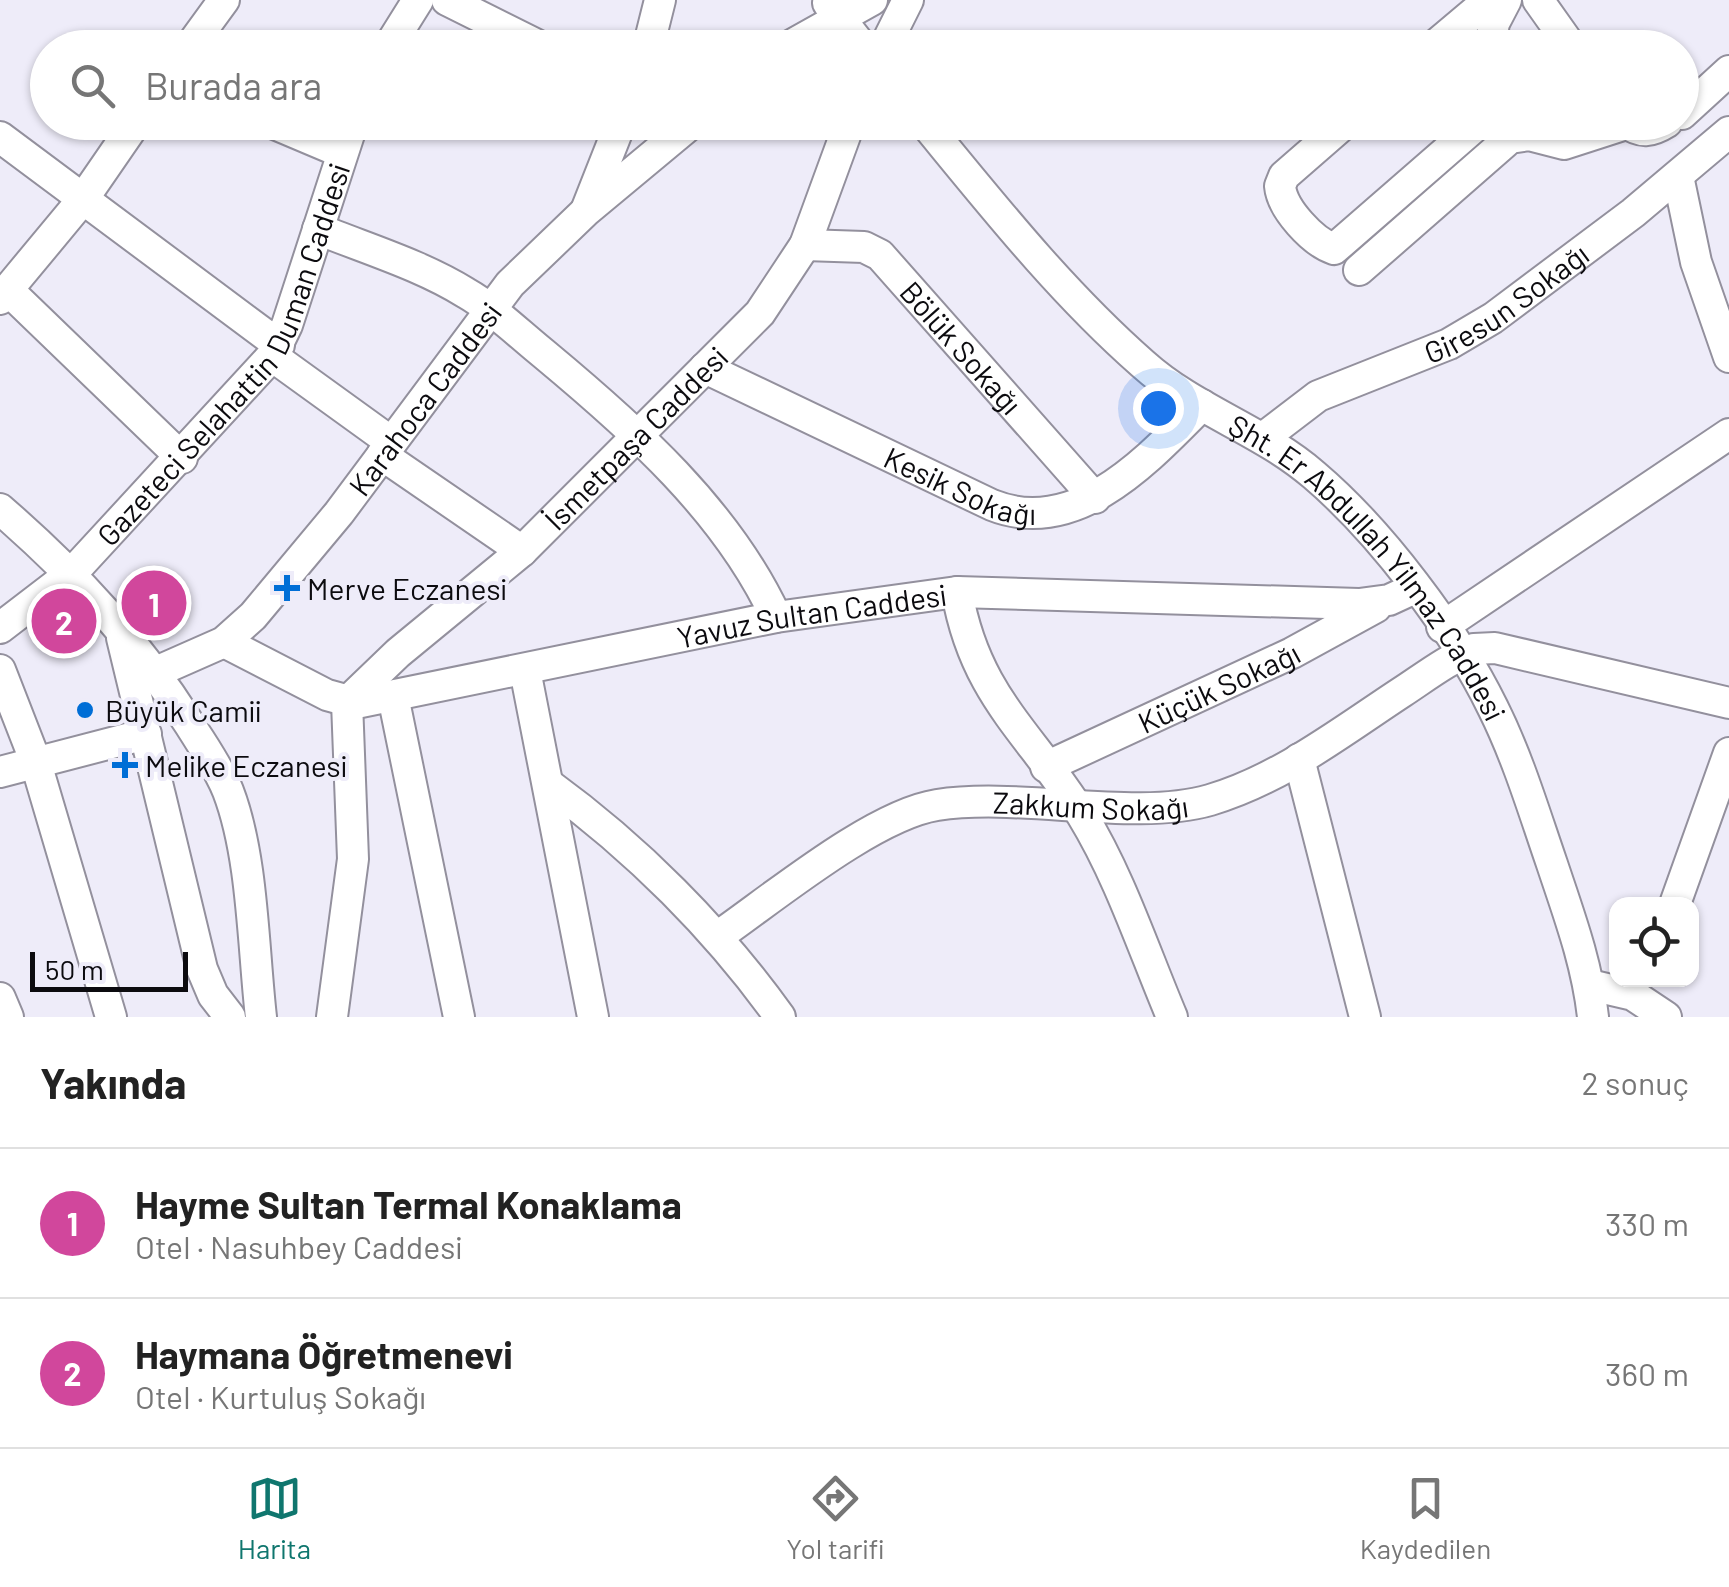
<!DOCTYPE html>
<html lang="tr">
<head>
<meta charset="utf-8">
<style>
	body { margin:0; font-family:Barlow,sans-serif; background:#f2f2f2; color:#222 }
	.controls { position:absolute; right:30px; bottom:30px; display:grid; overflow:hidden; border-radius:20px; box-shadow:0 2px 8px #0004 }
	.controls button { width:90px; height:90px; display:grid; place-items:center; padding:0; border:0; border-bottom:2px solid #e0e0e0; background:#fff; color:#222; font:50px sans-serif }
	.scale { position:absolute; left:30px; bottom:25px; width:158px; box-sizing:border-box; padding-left:10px; border:5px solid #0c0b0f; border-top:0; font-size:28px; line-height:35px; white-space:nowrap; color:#0c0b0f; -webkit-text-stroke:8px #eeecf9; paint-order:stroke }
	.you { position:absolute; left:1158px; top:408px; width:35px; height:35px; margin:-25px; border:8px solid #fff; border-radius:50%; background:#1a73e8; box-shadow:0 0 0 15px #1a73e833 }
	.badge { display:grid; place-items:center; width:65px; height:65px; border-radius:50%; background:#0f766e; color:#fff; font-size:32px; font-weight:700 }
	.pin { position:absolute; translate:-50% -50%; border:5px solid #fff; box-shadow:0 2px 10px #0006 }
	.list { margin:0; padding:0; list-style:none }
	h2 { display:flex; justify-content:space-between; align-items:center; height:130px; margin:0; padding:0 40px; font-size:42px }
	h2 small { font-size:32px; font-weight:400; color:#767676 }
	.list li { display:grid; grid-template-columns:65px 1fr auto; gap:30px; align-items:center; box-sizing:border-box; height:150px; padding:0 40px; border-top:2px solid #e0e0e0 }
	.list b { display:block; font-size:38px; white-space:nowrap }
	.list p { margin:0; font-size:32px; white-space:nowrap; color:#767676 }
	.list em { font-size:32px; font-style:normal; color:#767676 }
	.icon { flex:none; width:55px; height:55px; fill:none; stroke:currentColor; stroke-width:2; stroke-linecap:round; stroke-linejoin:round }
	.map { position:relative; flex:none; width:1729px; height:1017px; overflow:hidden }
	.search { position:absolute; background:#fff; box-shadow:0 2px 8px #0004; left:30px; right:30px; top:30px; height:110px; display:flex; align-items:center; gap:25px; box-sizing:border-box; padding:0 35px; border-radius:55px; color:#767676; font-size:38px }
	.sheet { height:430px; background:#fff }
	nav { display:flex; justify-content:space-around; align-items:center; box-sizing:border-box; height:140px; border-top:2px solid #e0e0e0; background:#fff; font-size:28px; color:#767676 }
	nav a { display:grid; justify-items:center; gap:5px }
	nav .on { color:#0f766e }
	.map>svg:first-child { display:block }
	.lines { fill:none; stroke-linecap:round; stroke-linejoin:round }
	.minor-casing { stroke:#93909d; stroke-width:34 }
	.minor { stroke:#fff; stroke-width:30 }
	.poi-dot { fill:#006ed6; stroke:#eeecf9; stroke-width:4 }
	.labels { text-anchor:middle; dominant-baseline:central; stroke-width:8; stroke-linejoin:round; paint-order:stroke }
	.street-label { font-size:30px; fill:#0c0b0f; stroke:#eeecf9 }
	.poi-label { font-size:30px; fill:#0c0b0f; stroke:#eeecf9; text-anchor:start }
</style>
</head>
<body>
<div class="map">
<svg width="1729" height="1017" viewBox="0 0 1729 1017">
	<rect width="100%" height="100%" fill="#eeecf9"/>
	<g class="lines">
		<!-- minor casing -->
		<g class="minor-casing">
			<g id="minor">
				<path d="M 447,0 L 543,48"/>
				<path d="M 1538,0 L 1572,48"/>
				<path d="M 828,3 L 863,48"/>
				<path d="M 189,48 L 224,0"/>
				<path d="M 388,48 L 418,0"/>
				<path d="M 648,48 L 660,0"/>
				<path d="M 786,48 L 872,0"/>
				<path d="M 884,48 L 908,0"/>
				<path d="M 1432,48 L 1489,0"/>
				<path d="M 1490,48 L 1494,23 L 1506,0"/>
				<path d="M 1682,114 L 1729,71"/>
				<path d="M 270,122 L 341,152"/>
				<path id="s1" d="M 924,122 C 993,206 1061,292 1143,364 C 1194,410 1262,430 1314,475 C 1380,531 1455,630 1493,708 C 1518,758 1534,812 1552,864 C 1569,915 1587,963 1593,1017"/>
				<path d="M 1346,122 L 1284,176 L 1280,186 C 1282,209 1313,242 1334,249 L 1480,122"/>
				<path d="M 1625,122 C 1641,134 1651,132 1667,122"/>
				<path d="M 0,137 L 279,345"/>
				<path d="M 1678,176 L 1696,262 L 1729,357"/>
				<path d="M 587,208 L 621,122"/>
				<path d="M 318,229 C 367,249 421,265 466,293 C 494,309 519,334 544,354 C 633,428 727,511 776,617"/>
				<path id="s2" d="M 805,245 L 864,247 L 880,255 L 1095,498"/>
				<path d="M 1359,270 L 1510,138 L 1529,135 L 1564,144 L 1626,124"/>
				<path d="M 8,290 L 182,458"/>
				<path d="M 0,299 L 83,199 L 136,122"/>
				<path d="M 272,356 L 391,442"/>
				<path id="s3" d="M 705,368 L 992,505 C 1077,539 1149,458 1202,405"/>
				<path id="s4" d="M 1263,438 L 1318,396 L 1449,344 L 1493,318 L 1633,213 L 1729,132"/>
				<path d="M 382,455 L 522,551"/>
				<path d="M 0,509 C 76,575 136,640 190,725 C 203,746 219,768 228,791 C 253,856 253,947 261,1017"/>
				<path d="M 957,592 C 975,696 1030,732 1082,815 C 1120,877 1144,951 1172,1017"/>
				<path d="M 1442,627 L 1729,434"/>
				<path id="s5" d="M 0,628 L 73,572 L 272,356 L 287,325 L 353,122"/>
				<path d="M 122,638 L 202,969 L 213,995 L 230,1017"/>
				<path id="s6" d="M 224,642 L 327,695 L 356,703 L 776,617 L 957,592 L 1359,604 L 1389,600 L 1415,588"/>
				<path d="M 0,670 L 35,760 L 111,1017"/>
				<path d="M 525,670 L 593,1017"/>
				<path id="s7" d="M 156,672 L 224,642 L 253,616 L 339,513 L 510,284 L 586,211 L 693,122"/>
				<path d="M 393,696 L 459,1017"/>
				<path d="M 1299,759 L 1365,1017"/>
				<path id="s8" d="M 1046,767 L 1292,653 L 1376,607"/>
				<path d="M 0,772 L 146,734"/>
				<path d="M 548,784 C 636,848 717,929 780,1017"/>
				<path d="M 1675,904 L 1729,753"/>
				<path id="s9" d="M 717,937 C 772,899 873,815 937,805 C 1021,792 1134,822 1210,800 C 1281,779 1341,732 1402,692 C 1425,677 1448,659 1474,649 L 1495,648 L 1729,703"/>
				<path d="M 1590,985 L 1633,995 L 1666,1017"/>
				<path d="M 0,998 L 8,1017"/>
				<path id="s10" d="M 332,1017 L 353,859 L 347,702 L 398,653 L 522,551 L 760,313 L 805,245 L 850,122"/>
			</g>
		</g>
		<!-- minor -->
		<use href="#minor" class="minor"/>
	</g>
	<!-- markers -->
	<g class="poi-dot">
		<path d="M282 573h10v10h10v10h-10v10h-10v-10h-10v-10h10z"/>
		<circle cx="85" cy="710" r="10"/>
		<path d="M120 750h10v10h10v10h-10v10h-10v-10h-10v-10h10z"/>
	</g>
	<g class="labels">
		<!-- street labels -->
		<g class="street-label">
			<text stroke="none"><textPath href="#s4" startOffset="280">Giresun Sokağı</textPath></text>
			<text stroke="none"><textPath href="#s2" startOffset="200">Bölük Sokağı</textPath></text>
			<text stroke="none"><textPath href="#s5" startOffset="362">Gazeteci Selahattin Duman Caddesi</textPath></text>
			<text stroke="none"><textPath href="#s7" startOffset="390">Karahoca Caddesi</textPath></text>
			<text stroke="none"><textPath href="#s10" startOffset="708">İsmetpaşa Caddesi</textPath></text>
			<text stroke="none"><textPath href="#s3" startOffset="282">Kesik Sokağı</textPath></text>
			<text stroke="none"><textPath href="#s1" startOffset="635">Şht. Er Abdullah Yilmaz Caddesi</textPath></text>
			<text stroke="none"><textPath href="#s6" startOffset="610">Yavuz Sultan Caddesi</textPath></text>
			<text stroke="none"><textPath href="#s8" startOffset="190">Küçük Sokağı</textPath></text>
			<text stroke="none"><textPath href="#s9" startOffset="412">Zakkum Sokağı</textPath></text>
		</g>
		<!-- poi labels -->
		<g class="poi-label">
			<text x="307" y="588">Merve Eczanesi</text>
			<text x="105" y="710">Büyük Camii</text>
			<text x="145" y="765">Melike Eczanesi</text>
		</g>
	</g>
</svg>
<div class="controls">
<button><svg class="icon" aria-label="locate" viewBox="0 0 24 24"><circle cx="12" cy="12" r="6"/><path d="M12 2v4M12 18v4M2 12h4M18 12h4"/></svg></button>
</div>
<div class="scale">50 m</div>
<div class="you"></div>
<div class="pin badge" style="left:154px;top:603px;background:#d1479c">1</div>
<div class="pin badge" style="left:64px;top:621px;background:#d1479c">2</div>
<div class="search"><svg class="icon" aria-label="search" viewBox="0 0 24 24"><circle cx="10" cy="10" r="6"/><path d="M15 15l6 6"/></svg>Burada ara</div>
</div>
<section class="sheet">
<h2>Yakında<small>2 sonuç</small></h2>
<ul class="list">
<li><span class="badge" style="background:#d1479c">1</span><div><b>Hayme Sultan Termal Konaklama</b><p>Otel · Nasuhbey Caddesi</p></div><em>330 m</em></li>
<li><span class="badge" style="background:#d1479c">2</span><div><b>Haymana Öğretmenevi</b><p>Otel · Kurtuluş Sokağı</p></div><em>360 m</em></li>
</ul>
</section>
<nav>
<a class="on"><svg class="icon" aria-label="map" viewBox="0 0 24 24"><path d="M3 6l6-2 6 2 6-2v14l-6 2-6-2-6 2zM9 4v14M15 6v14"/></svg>Harita</a>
<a><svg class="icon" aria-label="directions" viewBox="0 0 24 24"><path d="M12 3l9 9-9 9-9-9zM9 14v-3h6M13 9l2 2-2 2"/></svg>Yol tarifi</a>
<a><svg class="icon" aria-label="saved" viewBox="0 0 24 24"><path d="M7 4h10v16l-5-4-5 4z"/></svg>Kaydedilen</a>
</nav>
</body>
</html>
